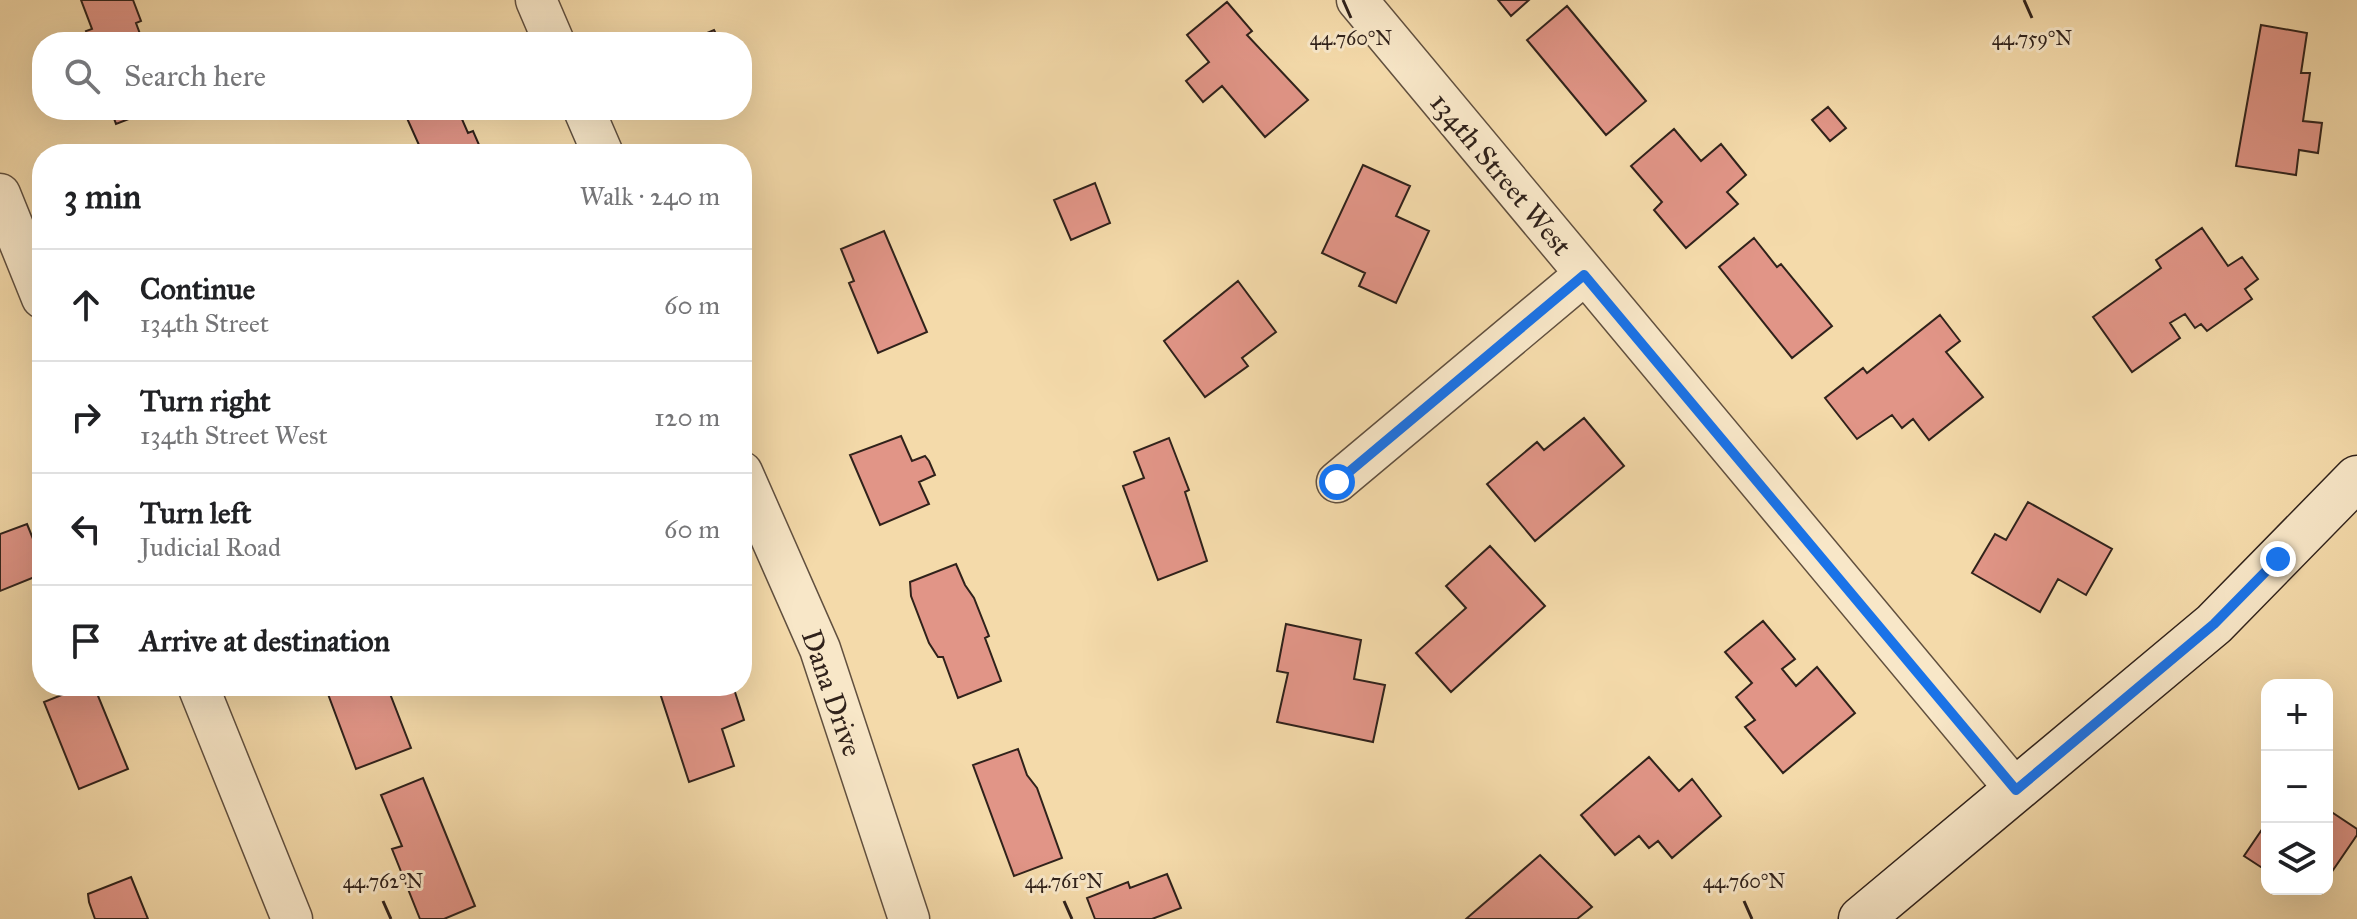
<!DOCTYPE html>
<html lang="en">
<head>
<meta charset="utf-8">
<style>
	body { margin:0; font-family:"IM FELL Great Primer",serif; background:#f2f2f2; color:#202124 }
	.controls { position:absolute; right:24px; bottom:24px; display:grid; overflow:hidden; border-radius:16px; box-shadow:0 8px 32px #0002 }
	.controls button { width:72px; height:72px; display:grid; place-items:center; padding:0; border:0; border-bottom:2px solid #e0e0e0; background:#fff; color:#202124; font:40px sans-serif }
	.stop { position:absolute; width:24px; height:24px; margin:-18px; border:6px solid #1a73e8; border-radius:50%; background:#fff }
	.stop.end { background:#1a73e8; border-color:#fff; box-shadow:0 2px 8px #0008 }
	.list { margin:0; padding:0; list-style:none }
	h2 { display:flex; justify-content:space-between; align-items:center; height:104px; margin:0; padding:0 32px; font-size:34px }
	h2 small { font-size:26px; font-weight:400; color:#757577 }
	.list li { display:grid; grid-template-columns:52px 1fr auto; gap:24px; align-items:center; box-sizing:border-box; height:112px; padding:0 32px; border-top:2px solid #e0e0e0 }
	.list b { display:block; font-size:30px; white-space:nowrap }
	.list p { margin:0; font-size:26px; white-space:nowrap; color:#757577 }
	.list em { font-size:26px; font-style:normal; color:#757577 }
	.icon { flex:none; width:44px; height:44px; fill:none; stroke:currentColor; stroke-width:2; stroke-linecap:round; stroke-linejoin:round }
	.map { position:relative; flex:none; width:2357px; height:919px; overflow:hidden }
	.search { position:absolute; background:#fff; box-shadow:0 8px 32px #0002; left:32px; top:32px; width:720px; height:88px; display:flex; align-items:center; gap:20px; box-sizing:border-box; padding:0 28px; border-radius:32px; color:#757577; font-size:30px }
	.panel { position:absolute; background:#fff; box-shadow:0 8px 32px #0002; left:32px; top:144px; width:720px; height:552px; border-radius:32px }
	.map>svg:first-child { display:block }
	.building { fill:#e19587; stroke:#30221b; stroke-width:2 }
	.lines { fill:none; stroke-linecap:round; stroke-linejoin:round }
	.street-casing { stroke:#61503f; stroke-width:43 }
	.secondary-casing { stroke:#30221b; stroke-width:47 }
	.street { stroke:#f8e7c8; stroke-width:40 }
	.secondary { stroke:#f8e7c8; stroke-width:44 }
	.route { stroke:#1a73e8; stroke-width:10 }
	.ticks { fill:none; stroke:#30221b; stroke-width:3 }
	.labels { text-anchor:middle; dominant-baseline:central; stroke-width:6; stroke-linejoin:round; paint-order:stroke }
	.street-label { font-size:28px; fill:#30221b; stroke:#f8e7c8 }
	.ticks-label { font-size:20px; text-anchor:middle; fill:#30221b; stroke:#f8e7c8; stroke-width:6; stroke-linejoin:round; paint-order:stroke }
</style>
</head>
<body>
<div class="map">
<svg width="2357" height="919" viewBox="0 0 2357 919">
	<rect width="100%" height="100%" fill="#f4daaa"/>
	<filter id="stains"><feTurbulence type="fractalNoise" baseFrequency=".0025" numOctaves="4"/><feColorMatrix values="0 0 0 0 .2 0 0 0 0 .09 0 0 0 0 .02 0 0 0 .5 -.17"/></filter>
	<radialGradient id="worn" r=".72"><stop offset=".6" stop-color="#630" stop-opacity="0"/><stop offset="1" stop-color="#630" stop-opacity=".3"/></radialGradient>
	<!-- building -->
	<path class="building" d="M 81,0 L 133,0 L 141,21 L 136,23 L 143,42 L 90,42 L 86,31 L 92,29 Z
		M 1498,0 L 1529,0 L 1511,16 Z
		M 1227,2 L 1252,31 L 1247,35 L 1308,100 L 1265,137 L 1222,86 L 1203,102 L 1186,81 L 1209,62 L 1187,35 Z
		M 1567,6 L 1646,101 L 1606,135 L 1527,40 Z
		M 2261,25 L 2307,33 L 2301,73 L 2310,73 L 2303,121 L 2322,123 L 2318,153 L 2299,150 L 2296,175 L 2236,166 Z
		M 714,30 L 720,42 L 686,42 Z
		M 1828,107 L 1846,128 L 1830,141 L 1812,120 Z
		M 111,110 L 152,110 L 116,124 Z
		M 421,110 L 458,110 L 468,133 L 473,131 L 483,154 L 423,154 L 406,116 Z
		M 1674,129 L 1701,161 L 1721,144 L 1746,175 L 1727,192 L 1738,204 L 1686,248 L 1654,210 L 1662,202 L 1631,166 Z
		M 1363,165 L 1410,186 L 1396,216 L 1429,231 L 1396,303 L 1359,286 L 1365,273 L 1322,253 Z
		M 1095,183 L 1110,223 L 1071,240 L 1054,200 Z
		M 2202,228 L 2228,266 L 2242,257 L 2258,279 L 2245,289 L 2252,299 L 2207,331 L 2201,324 L 2195,328 L 2185,314 L 2170,323 L 2180,338 L 2132,372 L 2093,317 L 2161,268 L 2156,260 Z
		M 884,231 L 927,332 L 878,353 L 849,283 L 854,281 L 841,249 Z
		M 1754,238 L 1777,267 L 1781,264 L 1832,326 L 1792,358 L 1719,267 Z
		M 1238,281 L 1276,332 L 1242,358 L 1248,366 L 1205,397 L 1164,341 Z
		M 1940,315 L 1960,341 L 1946,352 L 1983,397 L 1929,440 L 1913,419 L 1902,428 L 1892,415 L 1857,439 L 1825,398 L 1863,368 L 1867,373 Z
		M 1584,418 L 1624,466 L 1535,541 L 1487,484 L 1537,442 L 1544,450 Z
		M 901,436 L 912,461 L 925,456 L 929,461 L 935,475 L 919,482 L 929,504 L 880,525 L 850,455 Z
		M 1169,438 L 1189,490 L 1185,492 L 1207,561 L 1158,580 L 1123,486 L 1144,478 L 1134,452 Z
		M 2028,502 L 2112,549 L 2086,595 L 2058,579 L 2040,612 L 1972,573 L 1995,534 L 2006,540 Z
		M 27,524 L 42,561 L 42,574 L 0,591 L 0,534 Z
		M 1490,546 L 1545,606 L 1451,692 L 1416,653 L 1466,608 L 1446,586 Z
		M 956,564 L 965,585 L 974,598 L 989,636 L 985,638 L 1001,681 L 958,698 L 943,657 L 938,657 L 929,643 L 911,596 L 910,582 Z
		M 1763,621 L 1795,659 L 1782,669 L 1796,686 L 1817,667 L 1855,713 L 1783,773 L 1745,727 L 1755,720 L 1736,697 L 1752,683 L 1725,652 Z
		M 1286,624 L 1361,640 L 1354,679 L 1385,685 L 1373,742 L 1277,722 L 1288,673 L 1277,671 Z
		M 84,686 L 94,686 L 128,769 L 79,789 L 44,702 Z
		M 325,686 L 387,686 L 411,748 L 356,769 Z
		M 670,686 L 733,686 L 744,720 L 722,729 L 734,766 L 689,782 L 659,690 Z
		M 1018,749 L 1027,775 L 1037,788 L 1062,858 L 1014,876 L 973,765 Z
		M 1649,757 L 1679,791 L 1692,779 L 1721,816 L 1672,858 L 1658,841 L 1649,848 L 1639,836 L 1615,855 L 1581,815 Z
		M 423,778 L 475,906 L 444,919 L 420,919 L 392,849 L 402,846 L 381,795 Z
		M 2327,809 L 2357,829 L 2357,835 L 2329,876 L 2327,875 Z
		M 2267,822 L 2267,871 L 2244,856 Z
		M 1540,855 L 1592,907 L 1577,919 L 1466,919 Z
		M 1167,874 L 1181,908 L 1152,919 L 1095,919 L 1087,898 L 1128,882 L 1130,888 Z
		M 131,877 L 148,919 L 95,919 L 89,902 L 88,894 Z"/>
	<g class="lines">
		<!-- street casing -->
		<g class="street-casing">
			<path id="street" d="M 536,0 L 554,42
				M 1357,0 L 2016,790
				M 584,110 L 603,154
				M 0,194 L 42,298
				M 742,472 L 820,649 L 909,919
				M 1337,482 L 1584,275
				M 198,686 L 292,919"/>
		</g>
		<!-- secondary casing -->
		<g class="secondary-casing">
			<path id="secondary" d="M 1861,919 L 2214,624 L 2357,478"/>
		</g>
		<!-- street -->
		<use href="#street" class="street"/>
		<!-- secondary -->
		<use href="#secondary" class="secondary"/>
	</g>
	<g class="lines">
		<!-- route -->
		<path class="route" d="M 1337,482 L 1584,275 L 2016,790 L 2214,624 L 2278,559"/>
	</g>
	<!-- ticks -->
	<path class="ticks" d="M 1343,0 L 1351,18M 2024,0 L 2032,18M 383,901 L 391,919M 1064,901 L 1072,919M 1744,901 L 1752,919"/>
	<g class="labels">
		<!-- street labels -->
		<g class="street-label">
			<text transform="translate(1501 174) rotate(50)">134th Street West</text>
			<text transform="translate(832 693) rotate(71)">Dana Drive</text>
		</g>
	</g>
	<g class="ticks-label">
		<text x="1351" y="45">44.760°N</text>
		<text x="2032" y="45">44.759°N</text>
		<text x="383" y="888">44.762°N</text>
		<text x="1064" y="888">44.761°N</text>
		<text x="1744" y="888">44.760°N</text>
	</g>
	<rect width="100%" height="100%" filter="url(#stains)"/>
	<rect width="100%" height="100%" fill="url(#worn)"/>
</svg>
<div class="controls">
<button>+</button>
<button>−</button>
<button><svg class="icon" aria-label="layers" viewBox="0 0 24 24"><path d="M12 4l9 5-9 5-9-5zM3 14l9 5 9-5"/></svg></button>
</div>
<div class="stop" style="left:1337px;top:482px"></div>
<div class="stop end" style="left:2278px;top:559px"></div>
<div class="search"><svg class="icon" aria-label="search" viewBox="0 0 24 24"><circle cx="10" cy="10" r="6"/><path d="M15 15l6 6"/></svg>Search here</div>
<section class="panel">
<h2>3 min<small>Walk · 240 m</small></h2>
<ul class="list">
<li><svg class="icon" aria-label="ahead" viewBox="0 0 24 24"><path d="M12 20V5M6 11l6-6 6 6"/></svg><div><b>Continue</b><p>134th Street</p></div><em>60 m</em></li>
<li><svg class="icon" aria-label="right" viewBox="0 0 24 24"><path d="M7 20v-9h11M14 6l5 5-5 5"/></svg><div><b>Turn right</b><p>134th Street West</p></div><em>120 m</em></li>
<li><svg class="icon" aria-label="left" viewBox="0 0 24 24"><path d="M17 20v-9H6M10 6l-5 5 5 5"/></svg><div><b>Turn left</b><p>Judicial Road</p></div><em>60 m</em></li>
<li><svg class="icon" aria-label="arrive" viewBox="0 0 24 24"><path d="M6 21V4h12l-3 4 3 4H6"/></svg><div><b>Arrive at destination</b></div></li>
</ul>
</section>
</div>
</body>
</html>
